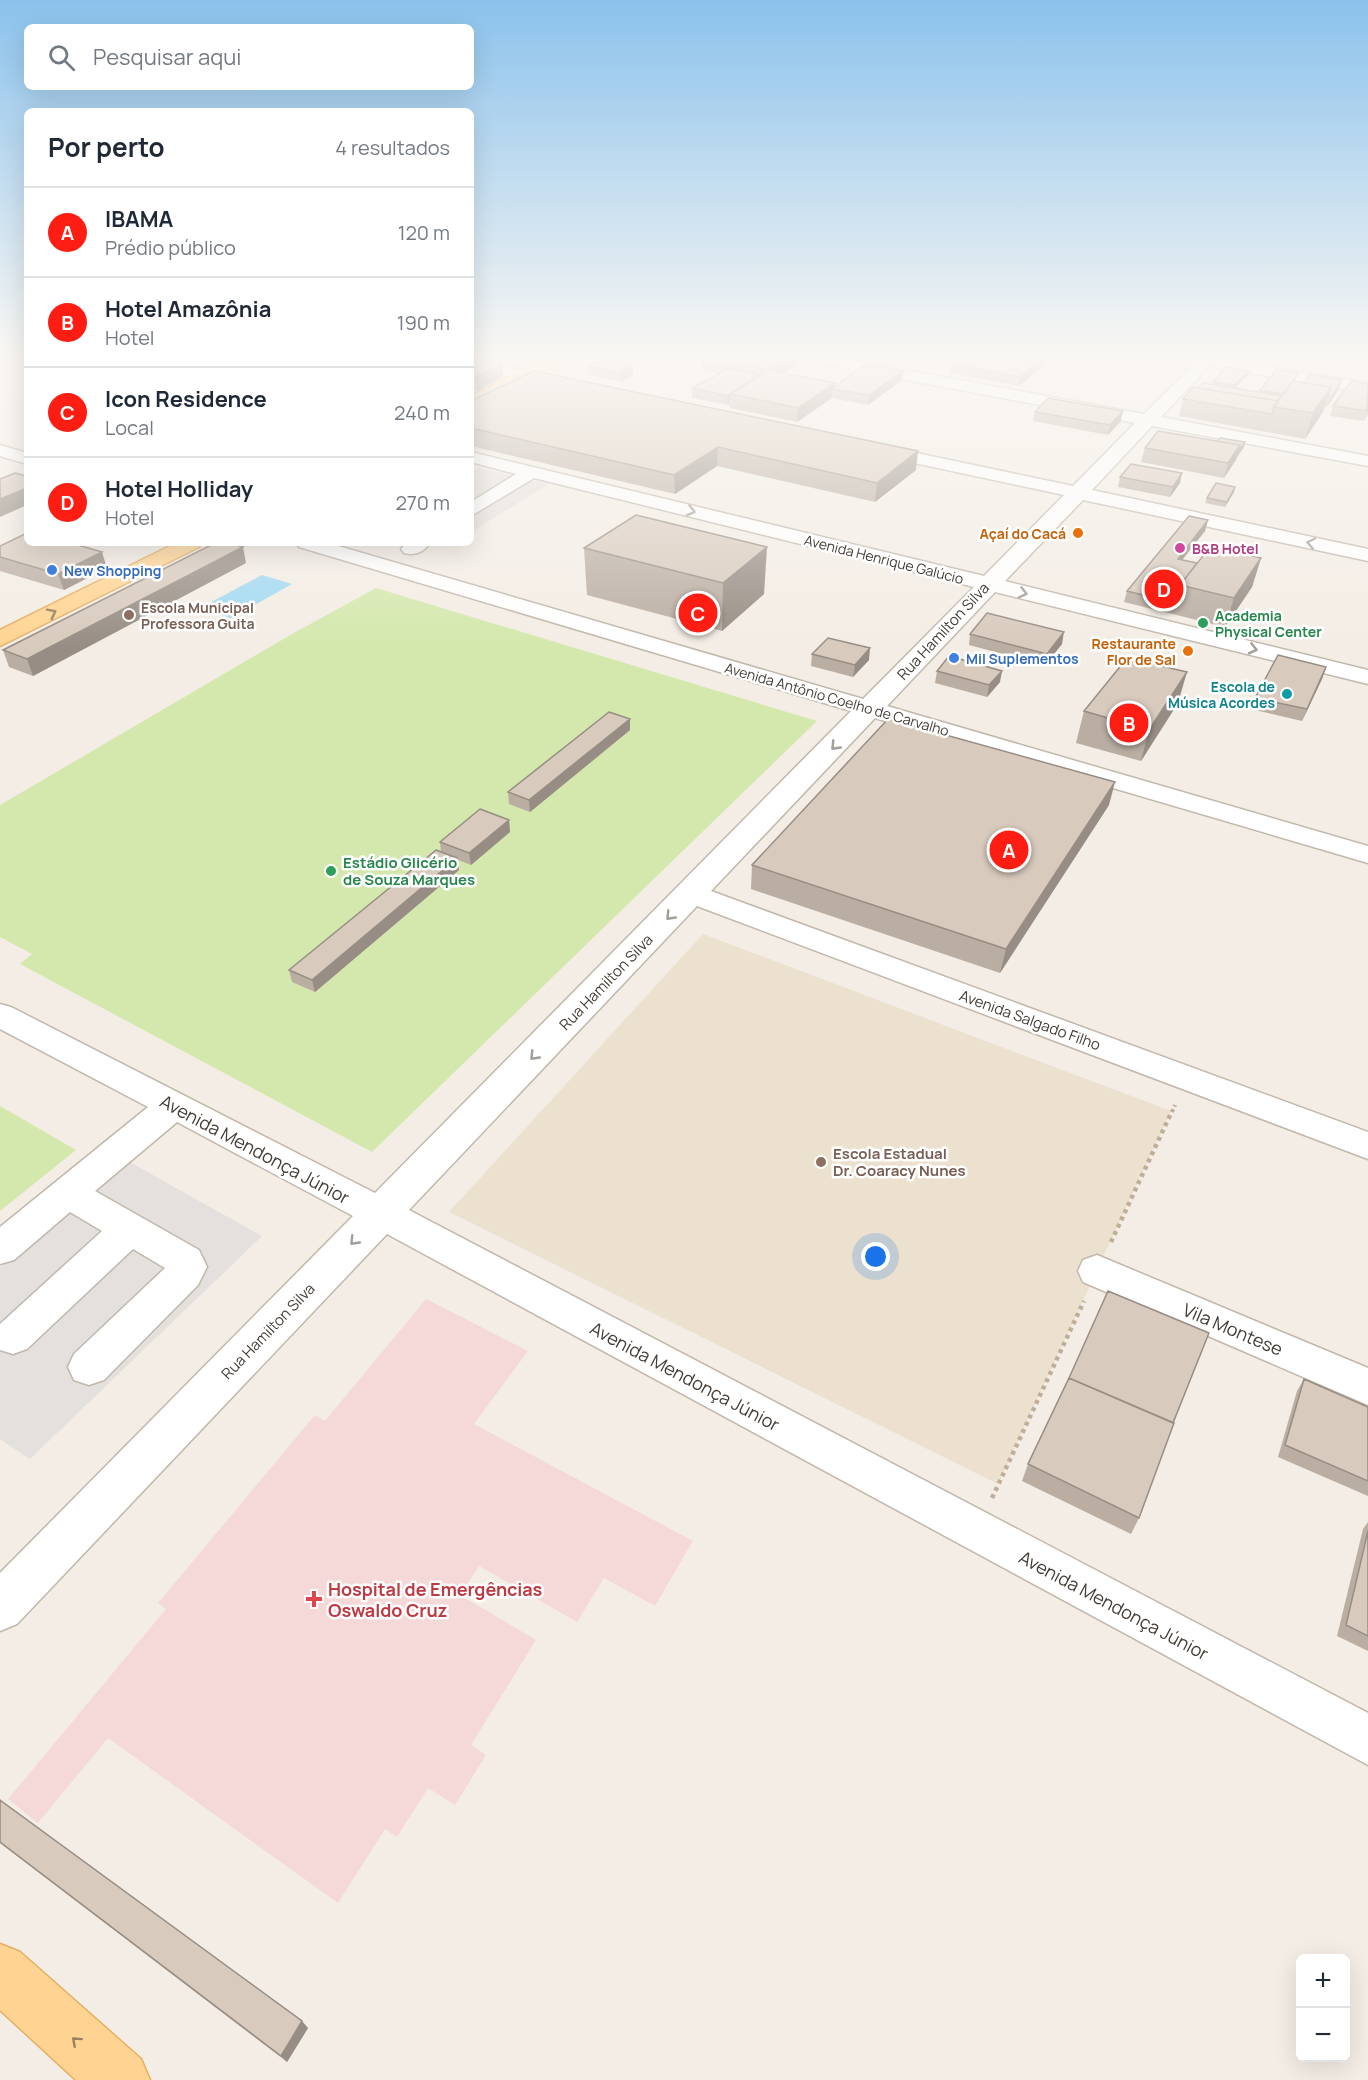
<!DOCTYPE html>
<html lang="pt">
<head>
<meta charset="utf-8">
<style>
	body { margin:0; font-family:Manrope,sans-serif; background:#f2f2f3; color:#1f2937 }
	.controls { position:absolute; right:18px; bottom:18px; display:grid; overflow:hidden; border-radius:9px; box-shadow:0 6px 24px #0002 }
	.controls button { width:54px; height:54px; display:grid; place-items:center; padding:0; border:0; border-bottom:2px solid #e0e1e3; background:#fff; color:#1f2937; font:30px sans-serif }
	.you { position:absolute; left:876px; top:1257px; width:21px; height:21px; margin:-15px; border:4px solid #fff; border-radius:50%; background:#1a73e8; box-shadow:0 0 0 9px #1a73e833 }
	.badge { display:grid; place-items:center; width:39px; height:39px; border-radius:50%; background:#fd1d12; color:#fff; font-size:20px; font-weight:700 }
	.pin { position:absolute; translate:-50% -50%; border:3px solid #fff; box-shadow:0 2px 6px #0006 }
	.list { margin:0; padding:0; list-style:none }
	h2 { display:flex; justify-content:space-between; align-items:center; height:78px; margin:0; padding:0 24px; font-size:26px }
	h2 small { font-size:20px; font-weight:400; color:#747a83 }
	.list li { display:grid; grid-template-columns:39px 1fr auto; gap:18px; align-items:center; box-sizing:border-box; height:90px; padding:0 24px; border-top:2px solid #e0e1e3 }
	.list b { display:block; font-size:22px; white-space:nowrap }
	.list p { margin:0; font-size:20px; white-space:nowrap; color:#747a83 }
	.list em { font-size:20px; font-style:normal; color:#747a83 }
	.icon { flex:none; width:33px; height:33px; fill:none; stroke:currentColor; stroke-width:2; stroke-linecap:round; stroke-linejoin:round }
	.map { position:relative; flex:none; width:1368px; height:2080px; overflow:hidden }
	.search { position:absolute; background:#fff; box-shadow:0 6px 24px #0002; left:24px; top:24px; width:450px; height:66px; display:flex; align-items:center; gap:15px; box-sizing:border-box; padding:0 21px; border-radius:9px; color:#747a83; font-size:22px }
	.panel { position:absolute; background:#fff; box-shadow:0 6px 24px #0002; left:24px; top:108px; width:450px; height:438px; border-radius:9px }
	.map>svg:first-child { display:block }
	.education { fill:#ece1cf }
	.medical { fill:#f4d9d8 }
	.green { fill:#d4e8ad }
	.parking { fill:#e3e0dd }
	.water { fill:#a0d8f1 }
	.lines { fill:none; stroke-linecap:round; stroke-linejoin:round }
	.minor-casing { stroke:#c1b7ab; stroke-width:3 }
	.major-casing { stroke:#e5af61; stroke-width:3 }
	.path-far1 { stroke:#c0ae99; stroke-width:4; stroke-dasharray:3 3; stroke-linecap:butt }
	.path { stroke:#c0ae99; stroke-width:4.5; stroke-dasharray:4 4; stroke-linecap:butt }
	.minor { fill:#fff; fill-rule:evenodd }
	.major { fill:#ffd492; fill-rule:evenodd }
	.wall { fill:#baaea3 }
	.shaded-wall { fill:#978d84 }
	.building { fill:#d8cabd; stroke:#978d84; stroke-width:1.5 }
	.oneway { stroke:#a29e9a }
	.oneway2 { stroke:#99815f }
	.food-dot { fill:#e8710a; stroke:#fff; stroke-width:2 }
	.hotel-dot { fill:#d1479c; stroke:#fff; stroke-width:2 }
	.shop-dot { fill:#3f7fe0; stroke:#fff; stroke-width:2 }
	.education-dot { fill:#8d6e63; stroke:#fff; stroke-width:2 }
	.leisure-dot { fill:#2e9e5b; stroke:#fff; stroke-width:2 }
	.culture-dot { fill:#0f9aa8; stroke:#fff; stroke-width:2 }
	.health-dot { fill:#e0444e; stroke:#fff; stroke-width:2 }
	.labels { text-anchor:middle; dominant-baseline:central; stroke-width:5; stroke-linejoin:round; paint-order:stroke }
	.far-food-label { font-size:14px; font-weight:bold; fill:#c56008; stroke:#fff; text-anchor:end }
	.far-hotel-label { font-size:14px; font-weight:bold; fill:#b23c85; stroke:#fff; text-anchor:start }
	.far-street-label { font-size:14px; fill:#453d35; stroke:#fff }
	.far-shop-label { font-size:14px; font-weight:bold; fill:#366cbe; stroke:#fff; text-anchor:start }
	.far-education-label { font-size:14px; font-weight:bold; fill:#785e54; stroke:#fff; text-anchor:start }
	.far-leisure-label { font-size:14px; font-weight:bold; fill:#27864d; stroke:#fff; text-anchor:start }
	.far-culture-label { font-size:14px; font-weight:bold; fill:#0d838f; stroke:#fff; text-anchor:end }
	.street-label { font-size:15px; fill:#453d35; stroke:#fff }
	.leisure-label { font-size:15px; font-weight:bold; fill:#27864d; stroke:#fff; text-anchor:start }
	.education-label { font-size:15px; font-weight:bold; fill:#785e54; stroke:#fff; text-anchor:start }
	.near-street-label { font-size:18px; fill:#453d35; stroke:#fff }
	.near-health-label { font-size:18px; font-weight:bold; fill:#be3a42; stroke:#fff; text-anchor:start }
</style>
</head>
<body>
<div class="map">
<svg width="1368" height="2080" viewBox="0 0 1368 2080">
	<rect width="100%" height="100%" fill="#f3ede5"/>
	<!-- education -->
	<path class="education" d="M 703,934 L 1171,1111 L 998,1484 L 449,1212 Z"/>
	<!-- medical -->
	<path class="medical" d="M 426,1299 L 528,1351 L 474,1424 L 693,1541 L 655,1606 L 604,1578 L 577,1622 L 479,1566 L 460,1595 L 536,1640 L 471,1745 L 486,1755 L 455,1805 L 428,1788 L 397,1837 L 385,1829 L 338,1903 L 108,1738 L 38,1823 L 8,1799 L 166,1609 L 158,1603 L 315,1415 L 325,1421 Z"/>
	<!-- green -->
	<path class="green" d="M 376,588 L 817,721 L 372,1152 L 20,964 L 32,954 L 0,937 L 0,805 L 292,634 Z
		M 0,1106 L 76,1150 L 0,1211 Z"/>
	<!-- parking -->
	<path class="parking" d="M 479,468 L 549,484 L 471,532 L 471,472 Z
		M 126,1160 L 262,1236 L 30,1459 L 0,1439 L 0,1267 Z"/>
	<!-- water -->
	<path class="water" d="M 262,575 L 292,584 L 231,618 L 200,608 Z"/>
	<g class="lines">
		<!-- minor casing -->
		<g class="minor-casing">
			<path id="minor" d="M 798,356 L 830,356 L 1144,414 L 1194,364 L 1171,359 L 1169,356 L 1218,356 L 1217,358 L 1368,383 L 1368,393 L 1209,366 L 1161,417 L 1368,456 L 1368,466 L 1152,426 L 1092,490 L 1368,549 L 1368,561 L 1083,500 L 1005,581 L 1368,670 L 1368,684 L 995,592 L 887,706 L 1368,846 L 1368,863 L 875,718 L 711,891 L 1368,1132 L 1368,1159 L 697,906 L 409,1210 L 1368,1713 L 1368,1765 L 387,1234 L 17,1624 L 0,1631 L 0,1573 L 353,1216 L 177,1122 L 95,1191 L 199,1250 L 207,1267 L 198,1285 L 104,1380 L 89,1385 L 74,1380 L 68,1367 L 74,1354 L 165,1268 L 133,1249 L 27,1349 L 13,1354 L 0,1350 L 0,1324 L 102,1231 L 70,1212 L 14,1260 L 0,1264 L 0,1227 L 148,1107 L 0,1029 L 0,1004 L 11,1007 L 375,1193 L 851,711 L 299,547 L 296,543 L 328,543 L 863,699 L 974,587 L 534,478 L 471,516 L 471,502 L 516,474 L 471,462 L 471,452 L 984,576 L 1064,495 L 868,453 L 865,449 L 868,445 L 874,444 L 1073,486 L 1135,423 L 806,361 Z
				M 471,358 L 568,380 L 570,383 L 562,388 L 471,368 Z
				M 0,445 L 27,453 L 27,464 L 0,456 Z
				M 406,543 L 430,543 C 424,552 415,556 404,553 L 401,549 Z
				M 1097,1255 L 1368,1368 L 1368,1405 L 1083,1282 L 1078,1271 L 1083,1260 Z"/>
		</g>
		<!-- major casing -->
		<g class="major-casing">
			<path id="major" d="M 553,356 L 573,356 L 471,408 L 471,396 Z
				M 176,543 L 202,543 L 199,547 L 0,646 L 0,630 Z
				M 0,1944 L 20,1952 L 141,2059 L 150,2080 L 76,2080 L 0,2010 Z"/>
		</g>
		<!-- path-far1 -->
		<path class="path-far1" d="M 1172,1112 L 1175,1105"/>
		<!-- path -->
		<path class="path" d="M 1111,1242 L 1172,1111
			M 992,1498 L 1084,1301"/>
		<!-- minor -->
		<use href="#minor" class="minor"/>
		<!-- major -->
		<use href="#major" class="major"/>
	</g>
	<!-- wall -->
	<path class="wall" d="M 702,356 L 804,356 L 803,361 L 783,373 L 834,387 L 902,380 L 868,405 L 832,398 L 797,422 L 730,408 L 730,404 L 728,405 L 692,398 L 692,388 L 719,374 L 702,370 Z
		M 471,358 L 502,364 L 503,377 L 477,391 L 471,389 Z
		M 1046,363 L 1019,386 L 950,373 L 951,364 Z
		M 588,366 L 633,366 L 633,375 L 621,382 L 589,375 Z
		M 1249,371 L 1248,375 L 1235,388 L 1260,393 L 1260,390 L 1296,382 L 1304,383 L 1342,380 L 1339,389 L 1328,406 L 1325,406 L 1323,412 L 1305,439 L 1179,416 L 1183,399 L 1198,388 L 1212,384 L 1213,382 Z
		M 27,379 L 27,389 L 23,380 Z
		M 1368,384 L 1368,415 L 1364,421 L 1330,416 L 1333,406 Z
		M 471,401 L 916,470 L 875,502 L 717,466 L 675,494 L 471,446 Z
		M 1035,412 L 1121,421 L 1108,435 L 1033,421 Z
		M 1244,447 L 1224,478 L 1141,462 L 1145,448 Z
		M 1120,477 L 1180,483 L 1170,497 L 1118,487 Z
		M 1235,487 L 1234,492 L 1225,507 L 1205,503 L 1207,498 Z
		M 636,515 L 764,594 L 722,631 L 587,595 L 584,548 Z
		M 1208,520 L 1205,531 L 1182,560 L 1197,563 L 1261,558 L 1252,587 L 1225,627 L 1124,602 L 1127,591 Z
		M 0,546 L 107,568 L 64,590 L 0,571 Z
		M 246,563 L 33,676 L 9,667 L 3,650 Z
		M 970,634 L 1062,644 L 1045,665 L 969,645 Z
		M 812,654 L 869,660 L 853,677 L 811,666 Z
		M 1326,667 L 1322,679 L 1302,721 L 1251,709 L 1255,698 Z
		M 937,671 L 1000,682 L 987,697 L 935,683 Z
		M 1178,703 L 1141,761 L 1076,743 L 1084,711 Z
		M 630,730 L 530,812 L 509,804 L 508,792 Z
		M 1109,805 L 1000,973 L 751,889 L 752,865 Z
		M 509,820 L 510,832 L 471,865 L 458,860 L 459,870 L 315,992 L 292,982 L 289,970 L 441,852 L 440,842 Z
		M 1304,1379 L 1368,1407 L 1368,1496 L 1278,1457 L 1297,1391 Z
		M 1173,1423 L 1139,1518 L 1131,1534 L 1022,1481 L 1028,1464 Z
		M 1368,1522 L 1368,1651 L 1337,1636 L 1363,1529 Z
		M 0,1800 L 308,2028 L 287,2062 L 0,1843 Z"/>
	<!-- shaded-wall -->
	<path class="shaded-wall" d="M 743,356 L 770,356 L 736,363 L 737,359 Z
		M 791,356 L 804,356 L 803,361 L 766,384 L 767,370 Z
		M 1046,356 L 1047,356 L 1046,363 L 1019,386 L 1020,377 Z
		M 502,364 L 503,377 L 477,391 L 476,377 Z
		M 633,366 L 633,375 L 621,382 L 621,373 Z
		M 903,371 L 902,380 L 868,405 L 869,395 Z
		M 1249,371 L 1248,375 L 1233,390 L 1234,385 Z
		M 1342,380 L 1339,389 L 1328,406 L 1331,397 Z
		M 835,383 L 834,389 L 832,389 L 832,398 L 797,422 L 798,408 Z
		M 1331,387 L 1323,412 L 1305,439 L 1313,413 Z
		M 730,395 L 730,404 L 728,405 L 728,396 Z
		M 1123,411 L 1121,421 L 1108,435 L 1110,425 Z
		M 1245,442 L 1244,447 L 1237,456 L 1236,460 L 1224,478 L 1228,463 L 1240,445 Z
		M 718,447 L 717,466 L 675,494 L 674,475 Z
		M 918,451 L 916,470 L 875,502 L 877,483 Z
		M 1182,473 L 1180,483 L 1170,497 L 1173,487 Z
		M 1235,487 L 1234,492 L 1225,507 L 1227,502 Z
		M 27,488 L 27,505 L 0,517 L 0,499 Z
		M 1208,520 L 1205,531 L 1175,569 L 1178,559 Z
		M 243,547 L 246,563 L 33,676 L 27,659 Z
		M 767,547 L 764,594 L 722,631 L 723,583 Z
		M 102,552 L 107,568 L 64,590 L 58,574 Z
		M 1261,558 L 1252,587 L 1225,627 L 1234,598 Z
		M 1064,632 L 1062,644 L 1045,665 L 1047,654 Z
		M 870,648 L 869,660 L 853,677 L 855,665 Z
		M 1326,667 L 1322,679 L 1302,721 L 1307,709 Z
		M 1002,671 L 1000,682 L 987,697 L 989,685 Z
		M 1187,672 L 1178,703 L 1141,761 L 1149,730 Z
		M 630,719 L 630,730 L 530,812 L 529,800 Z
		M 1115,782 L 1109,805 L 1000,973 L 1006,949 Z
		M 509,820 L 510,832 L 471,865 L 469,853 Z
		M 457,858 L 459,870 L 315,992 L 312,980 Z
		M 302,2021 L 308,2028 L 287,2062 L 281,2056 Z"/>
	<!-- building -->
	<path class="building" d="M 715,356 L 743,356 L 737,359 Z
		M 749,356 L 791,356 L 767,370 L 736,363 Z
		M 961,356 L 1046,356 L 1020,377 L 951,364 Z
		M 471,358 L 502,364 L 476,377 L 471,376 Z
		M 601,359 L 633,366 L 621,373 L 588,366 Z
		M 866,364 L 903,371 L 869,395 L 832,389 Z
		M 1226,367 L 1249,371 L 1234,385 L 1213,382 Z
		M 729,368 L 760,375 L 728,396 L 692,388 Z
		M 1277,369 L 1299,373 L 1283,394 L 1260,390 Z
		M 767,370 L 835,383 L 798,408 L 730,394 Z
		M 534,371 L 918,451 L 877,483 L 718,447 L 674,475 L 471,428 L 471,401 Z
		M 1310,374 L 1342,380 L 1331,397 L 1328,396 L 1331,387 L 1304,383 Z
		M 1293,381 L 1331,387 L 1313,413 L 1274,407 Z
		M 1351,381 L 1368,384 L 1367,411 L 1333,406 Z
		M 1203,383 L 1282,396 L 1278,401 L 1198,388 Z
		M 1193,387 L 1278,401 L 1274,407 L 1272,414 L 1183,399 Z
		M 1048,398 L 1123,411 L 1110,425 L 1035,412 Z
		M 1158,431 L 1240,445 L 1228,463 L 1145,448 Z
		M 1220,438 L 1245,442 L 1239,451 L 1240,445 L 1217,441 Z
		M 1131,464 L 1182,473 L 1173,487 L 1120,477 Z
		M 15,473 L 27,476 L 27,488 L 0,499 L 0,479 Z
		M 1216,483 L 1235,487 L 1227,502 L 1207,498 Z
		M 636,515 L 767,547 L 723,583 L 584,548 Z
		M 1189,516 L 1208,520 L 1178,559 L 1197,563 L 1180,585 L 1175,603 L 1127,591 Z
		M 27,533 L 27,543 L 71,543 L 102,552 L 58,574 L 0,557 L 0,546 Z
		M 215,543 L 228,543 L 243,547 L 27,659 L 3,650 Z
		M 1210,547 L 1261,558 L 1234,598 L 1180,585 Z
		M 987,613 L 1064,632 L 1047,654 L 970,634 Z
		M 828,638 L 870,648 L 855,665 L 812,654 Z
		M 1278,655 L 1326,667 L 1307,709 L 1255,698 Z
		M 949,656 L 1002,671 L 989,685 L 937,671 Z
		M 1127,658 L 1187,672 L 1149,730 L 1084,711 Z
		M 609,712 L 630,719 L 529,800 L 508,792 Z
		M 888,719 L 1115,782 L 1006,949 L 752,865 Z
		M 480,809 L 509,820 L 469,853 L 440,842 Z
		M 436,850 L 457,858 L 312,980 L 289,970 Z
		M 1108,1291 L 1209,1333 L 1173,1423 L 1069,1378 Z
		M 1069,1378 L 1174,1423 L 1139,1518 L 1028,1464 Z
		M 1304,1379 L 1368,1407 L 1368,1481 L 1285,1445 Z
		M 1368,1531 L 1368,1636 L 1346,1625 Z
		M 0,1800 L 302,2021 L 281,2056 L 0,1842 Z"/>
	<!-- one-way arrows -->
	<defs><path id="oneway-chevron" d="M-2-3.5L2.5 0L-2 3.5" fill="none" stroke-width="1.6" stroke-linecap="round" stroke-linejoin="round" transform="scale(1.5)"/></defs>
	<g class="oneway">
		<use href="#oneway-chevron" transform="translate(691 511) rotate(14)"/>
		<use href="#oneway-chevron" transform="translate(1311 543) rotate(-168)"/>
		<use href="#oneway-chevron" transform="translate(1023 593) rotate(14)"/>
		<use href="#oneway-chevron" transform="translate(1253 649) rotate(14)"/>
		<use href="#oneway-chevron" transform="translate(835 746) rotate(134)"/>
		<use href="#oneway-chevron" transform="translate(670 916) rotate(134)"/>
		<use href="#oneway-chevron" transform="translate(534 1056) rotate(134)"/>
		<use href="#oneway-chevron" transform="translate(354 1241) rotate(134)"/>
	</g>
	<g class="oneway2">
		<use href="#oneway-chevron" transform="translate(52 613) rotate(-27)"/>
		<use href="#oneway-chevron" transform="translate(76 2041) rotate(-138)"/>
	</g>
	<!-- sky -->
	<linearGradient id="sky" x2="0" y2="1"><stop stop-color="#8bc2ec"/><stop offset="0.55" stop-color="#faf7f3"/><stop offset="1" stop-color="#faf7f3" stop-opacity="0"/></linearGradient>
	<rect width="1368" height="647" fill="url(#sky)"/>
	<!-- markers -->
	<g class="food-dot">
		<circle cx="1078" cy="533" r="6"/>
		<circle cx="1188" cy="651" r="6"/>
	</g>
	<circle class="hotel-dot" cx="1180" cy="548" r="6"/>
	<g class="shop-dot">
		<circle cx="52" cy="570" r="6"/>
		<circle cx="954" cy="658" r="6"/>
	</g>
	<g class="education-dot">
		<circle cx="129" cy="615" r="6"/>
		<circle cx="821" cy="1162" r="6"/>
	</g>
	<g class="leisure-dot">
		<circle cx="1203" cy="623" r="6"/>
		<circle cx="331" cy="871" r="6"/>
	</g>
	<circle class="culture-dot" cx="1287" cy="694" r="6"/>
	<path class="health-dot" d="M311 1590h6v6h6v6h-6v6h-6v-6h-6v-6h6z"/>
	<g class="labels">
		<!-- far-food labels -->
		<g class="far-food-label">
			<text x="1066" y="533">Açaí do Cacá</text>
			<text x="1176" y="643">Restaurante<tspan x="1176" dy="16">Flor de Sal</tspan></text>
		</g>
		<!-- far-hotel labels -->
		<g class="far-hotel-label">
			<text x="1192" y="548">B&amp;B Hotel</text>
		</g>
		<!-- far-street labels -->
		<g class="far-street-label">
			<text transform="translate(884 559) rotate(14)">Avenida Henrique Galúcio</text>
			<text transform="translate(837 699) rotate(16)">Avenida Antônio Coelho de Carvalho</text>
		</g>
		<!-- far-shop labels -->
		<g class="far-shop-label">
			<text x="64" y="570">New Shopping</text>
			<text x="966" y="658">Mil Suplementos</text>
		</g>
		<!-- far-education labels -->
		<g class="far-education-label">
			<text x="141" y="607">Escola Municipal<tspan x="141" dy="16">Professora Guita</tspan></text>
		</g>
		<!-- far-leisure labels -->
		<g class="far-leisure-label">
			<text x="1215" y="615">Academia<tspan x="1215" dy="16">Physical Center</tspan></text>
		</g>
		<!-- far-culture labels -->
		<g class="far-culture-label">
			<text x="1275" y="686">Escola de<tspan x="1275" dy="16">Música Acordes</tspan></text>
		</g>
		<!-- street labels -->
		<g class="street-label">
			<text transform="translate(943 631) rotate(-47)">Rua Hamilton Silva</text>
			<text transform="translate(606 982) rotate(-46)">Rua Hamilton Silva</text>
			<text transform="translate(1030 1020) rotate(20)">Avenida Salgado Filho</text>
			<text transform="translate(268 1331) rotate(-46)">Rua Hamilton Silva</text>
		</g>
		<!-- leisure labels -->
		<g class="leisure-label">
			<text x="343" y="862">Estádio Glicério<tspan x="343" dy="17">de Souza Marques</tspan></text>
		</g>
		<!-- education labels -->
		<g class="education-label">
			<text x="833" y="1153">Escola Estadual<tspan x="833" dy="17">Dr. Coaracy Nunes</tspan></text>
		</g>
		<!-- near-street labels -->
		<g class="near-street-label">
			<text transform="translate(255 1149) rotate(28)">Avenida Mendonça Júnior</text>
			<text transform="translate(1233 1329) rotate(23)">Vila Montese</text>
			<text transform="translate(685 1376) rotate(28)">Avenida Mendonça Júnior</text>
			<text transform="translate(1114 1605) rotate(28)">Avenida Mendonça Júnior</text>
		</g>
		<!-- near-health labels -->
		<g class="near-health-label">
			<text x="328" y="1589">Hospital de Emergências<tspan x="328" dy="21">Oswaldo Cruz</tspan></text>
		</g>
	</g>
</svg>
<div class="controls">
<button>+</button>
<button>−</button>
</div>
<div class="you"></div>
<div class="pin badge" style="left:1009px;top:850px">A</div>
<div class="pin badge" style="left:1129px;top:723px">B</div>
<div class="pin badge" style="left:698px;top:613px">C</div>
<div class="pin badge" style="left:1164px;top:589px">D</div>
<div class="search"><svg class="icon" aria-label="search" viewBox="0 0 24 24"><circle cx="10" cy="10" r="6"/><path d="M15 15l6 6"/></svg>Pesquisar aqui</div>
<section class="panel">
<h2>Por perto<small>4 resultados</small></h2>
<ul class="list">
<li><span class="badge">A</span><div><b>IBAMA</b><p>Prédio público</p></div><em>120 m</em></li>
<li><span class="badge">B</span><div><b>Hotel Amazônia</b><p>Hotel</p></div><em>190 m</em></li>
<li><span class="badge">C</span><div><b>Icon Residence</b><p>Local</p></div><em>240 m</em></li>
<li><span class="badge">D</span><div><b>Hotel Holliday</b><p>Hotel</p></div><em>270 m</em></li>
</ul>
</section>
</div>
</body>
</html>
